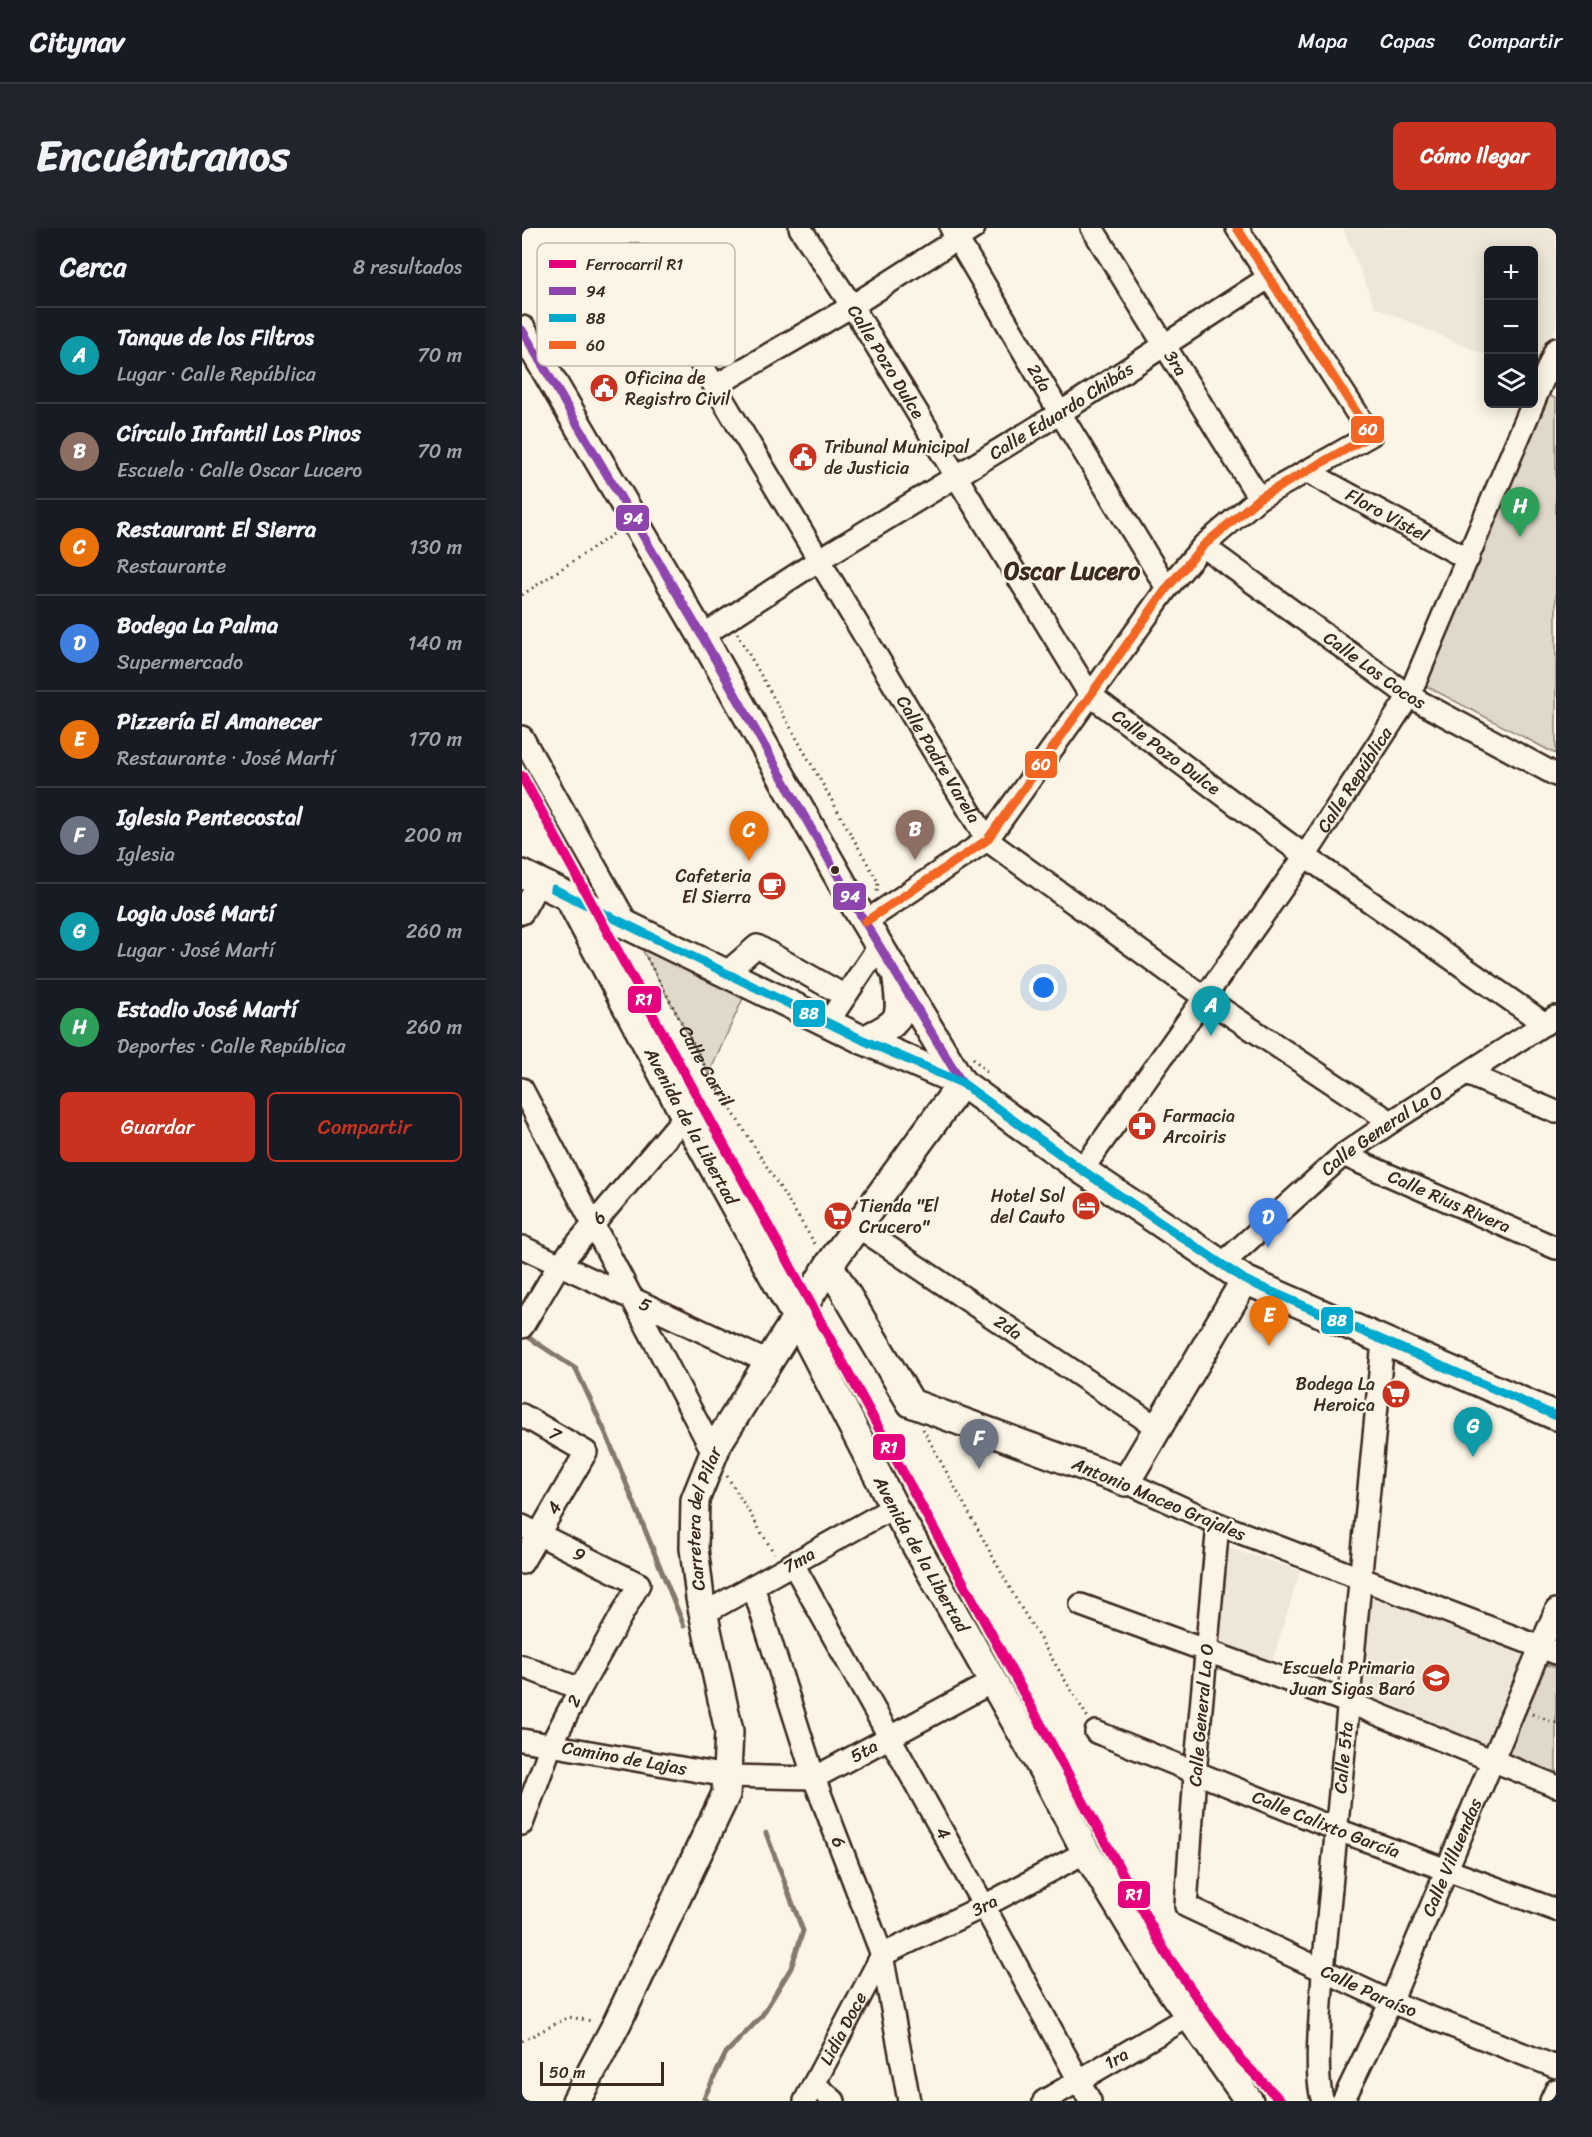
<!DOCTYPE html>
<html lang="es">
<head>
<meta charset="utf-8">
<style>
	body { margin:0; font-family:Sriracha,sans-serif; background:#20242c; color:#f1f3f6 }
	.controls { position:absolute; right:18px; top:18px; display:grid; overflow:hidden; border-radius:9px; box-shadow:0 3px 15px #0003 }
	.controls button { width:54px; height:54px; display:grid; place-items:center; padding:0; border:0; border-bottom:2px solid #363941; background:#171b24; color:#f1f3f6; font:30px sans-serif }
	.scale { position:absolute; left:18px; bottom:15px; width:124px; box-sizing:border-box; padding-left:6px; border:3px solid #3b2a1e; border-top:0; font-size:16px; line-height:21px; white-space:nowrap; color:#3b2a1e; -webkit-text-stroke:4px #fcf5e5; paint-order:stroke }
	.you { position:absolute; left:522px; top:760px; width:21px; height:21px; margin:-15px; border:4px solid #fff; border-radius:50%; background:#1a73e8; box-shadow:0 0 0 9px #1a73e833 }
	.badge { display:grid; place-items:center; width:39px; height:39px; border-radius:50%; background:#c8321e; color:#fff; font-size:20px; font-weight:700 }
	.pin { position:absolute; translate:-50% -50px; filter:drop-shadow(0 2px 3px #0008) }
	.pin::after { content:''; position:absolute; top:32px; width:21px; height:18px; background:inherit; clip-path:polygon(0 0,100% 0,50% 100%) }
	.list { margin:0; padding:0; list-style:none }
	h2 { display:flex; justify-content:space-between; align-items:center; height:78px; margin:0; padding:0 24px; font-size:26px }
	h2 small { font-size:20px; font-weight:400; color:#9ea1a6 }
	.list li { display:grid; grid-template-columns:39px 1fr auto; gap:18px; align-items:center; box-sizing:border-box; height:96px; padding:0 24px; border-top:2px solid #363941 }
	.list b { display:block; font-size:22px; white-space:nowrap }
	.list p { margin:0; font-size:20px; white-space:nowrap; color:#9ea1a6 }
	.list em { font-size:20px; font-style:normal; color:#9ea1a6 }
	.actions { display:flex; gap:12px; padding:18px 24px }
	.actions a { flex:1; padding:14px 0; border:2px solid #c8321e; border-radius:9px; text-align:center; font-size:21px; color:#c8321e }
	.actions .main { background:#c8321e; color:#fff }
	.icon { flex:none; width:33px; height:33px; fill:none; stroke:currentColor; stroke-width:2; stroke-linecap:round; stroke-linejoin:round }
	.map { position:relative; flex:none; width:1034px; height:1873px; overflow:hidden; border-radius:9px }
	header { display:flex; align-items:center; gap:36px; box-sizing:border-box; height:84px; padding:0 30px; background:#171b24; border-bottom:2px solid #363941 }
	header strong { font-size:28px }
	nav { display:flex; gap:33px; margin-inline-start:auto; font-size:21px }
	.intro { display:flex; align-items:center; justify-content:space-between; box-sizing:border-box; height:144px; padding:0 36px }
	h1 { margin:0; font-size:42px }
	.button { padding:15px 27px; border-radius:9px; background:#c8321e; color:#fff; font-size:21px; font-weight:700 }
	main { display:flex; gap:36px; padding:0 36px }
	aside { flex:1; background:#171b24; border-radius:9px; box-shadow:0 3px 15px #0003 }
	.map>svg:first-child { display:block }
	.built { fill:#eee6d6 }
	.green { fill:#e0d8c8; stroke:#8e8173; stroke-width:1.5 }
	.lines { fill:none; stroke-linecap:round; stroke-linejoin:round }
	.stream { stroke:#85796b; stroke-width:5 }
	.minor-casing { stroke:#3b2a1e; stroke-width:26 }
	.major-casing { stroke:#3b2a1e; stroke-width:32 }
	.path { stroke:#3b2a1e; stroke-width:3; stroke-dasharray:1.5 4.5; stroke-linecap:butt }
	.minor { stroke:#fcf5e5; stroke-width:21 }
	.major { stroke:#fcf5e5; stroke-width:27 }
	.bus-1-casing { stroke:#fcf5e5; stroke-width:14 }
	.bus-2-casing { stroke:#fcf5e5; stroke-width:14 }
	.bus-3-casing { stroke:#fcf5e5; stroke-width:14 }
	.bus-1 { stroke:#8e44ad; stroke-width:9 }
	.bus-2 { stroke:#00a9ce; stroke-width:9 }
	.bus-3 { stroke:#f26522; stroke-width:9 }
	.rail-1-casing { stroke:#fcf5e5; stroke-width:15 }
	.rail-1 { stroke:#e5007d; stroke-width:10 }
	.bus-dot { fill:#3b2a1e; stroke:#fcf5e5; stroke-width:2 }
	.labels { text-anchor:middle; dominant-baseline:central; stroke-width:5; stroke-linejoin:round; paint-order:stroke }
	.street-label { font-size:18px; fill:#3b2a1e; stroke:#fcf5e5 }
	.poi-label { font-size:18px; fill:#3b2a1e; stroke:#fcf5e5; text-anchor:start }
	.district-label { font-size:24px; font-weight:bold; fill:#3b2a1e; stroke:#fcf5e5 }
	.key { fill:#fcf5e5; stroke:#c2b8a9; stroke-width:1.5 }
	.key-label { font-size:16px; fill:#3b2a1e }
	.line-badge { stroke:#fcf5e5; stroke-width:2 }
	.badge-label { font-size:16px; text-anchor:middle; font-weight:bold; fill:#fff }
</style>
</head>
<body>
<header>
<strong>Citynav</strong>
<nav><a>Mapa</a><a>Capas</a><a>Compartir</a></nav>
</header>
<div class="intro"><h1>Encuéntranos</h1><a class="button">Cómo llegar</a></div>
<main>
<aside>
<h2>Cerca<small>8 resultados</small></h2>
<ul class="list">
<li><span class="badge" style="background:#0f9aa8">A</span><div><b>Tanque de los Filtros</b><p>Lugar · Calle República</p></div><em>70 m</em></li>
<li><span class="badge" style="background:#8d6e63">B</span><div><b>Círculo Infantil Los Pinos</b><p>Escuela · Calle Oscar Lucero</p></div><em>70 m</em></li>
<li><span class="badge" style="background:#e8710a">C</span><div><b>Restaurant El Sierra</b><p>Restaurante</p></div><em>130 m</em></li>
<li><span class="badge" style="background:#3f7fe0">D</span><div><b>Bodega La Palma</b><p>Supermercado</p></div><em>140 m</em></li>
<li><span class="badge" style="background:#e8710a">E</span><div><b>Pizzería El Amanecer</b><p>Restaurante · José Martí</p></div><em>170 m</em></li>
<li><span class="badge" style="background:#6b7280">F</span><div><b>Iglesia Pentecostal</b><p>Iglesia</p></div><em>200 m</em></li>
<li><span class="badge" style="background:#0f9aa8">G</span><div><b>Logia José Martí</b><p>Lugar · José Martí</p></div><em>260 m</em></li>
<li><span class="badge" style="background:#2e9e5b">H</span><div><b>Estadio José Martí</b><p>Deportes · Calle República</p></div><em>260 m</em></li>
</ul>
<div class="actions"><a class="main">Guardar</a><a>Compartir</a></div>
</aside>
<div class="map">
<svg width="1034" height="1873" viewBox="0 0 1034 1873">
	<rect width="100%" height="100%" fill="#fcf5e5"/>
	<filter id="ink" filterUnits="userSpaceOnUse"><feTurbulence type="fractalNoise" baseFrequency=".0167" numOctaves="2"/><feDisplacementMap in="SourceGraphic" scale="12" xChannelSelector="R" yChannelSelector="G"/><feConvolveMatrix kernelMatrix="1 2 1 2 8 2 1 2 1" color-interpolation-filters="sRGB"/></filter>
	<g filter="url(#ink)">
		<!-- built -->
		<path class="built" d="M 821,0 L 1034,0 L 1034,98 L 1014,148 L 1011,147 L 1011,22 L 966,22 L 966,128 L 853,79 Z
			M 701,1318 L 778,1343 L 749,1437 L 695,1414 Z
			M 843,1364 L 1003,1425 L 965,1527 L 833,1470 Z"/>
		<!-- green -->
		<path class="green" d="M 1023,165 L 1034,171 L 1034,526 L 902,457 Z
			M 115,712 L 222,768 L 187,846 Z
			M 1020,1435 L 1034,1440 L 1034,1552 L 980,1531 Z"/>
		<g class="lines">
			<!-- stream -->
			<path class="stream" d="M 0,1105 L 54,1141 L 85,1208 L 162,1398
				M 185,1873 L 182,1870 L 204,1825 L 239,1789 L 269,1740 L 281,1703 L 244,1605"/>
			<!-- minor casing -->
			<g class="minor-casing">
				<g id="minor">
					<path id="s2" d="M 278,0 L 330,78 L 568,467 L 783,628 L 1023,796"/>
					<path id="s3" d="M 429,0 L 538,185 L 645,360"/>
					<path id="s4" d="M 570,0 L 737,270"/>
					<path id="s5" d="M 114,27 L 465,612 L 683,770 L 869,894"/>
					<path d="M 193,158 L 330,78 L 452,0"/>
					<path id="s6" d="M 786,244 L 946,331"/>
					<path id="s7" d="M 681,318 L 887,468 L 1034,547"/>
					<path id="s8" d="M 180,408 L 297,332 L 538,185 L 746,50"/>
					<path d="M 0,509 L 106,697"/>
					<path d="M 0,685 L 17,654"/>
					<path d="M 343,694 L 465,612 L 645,360 L 681,318 L 737,270 L 849,207 L 715,0"/>
					<path d="M 204,745 L 235,718 L 323,768"/>
					<path d="M 306,794 L 357,718"/>
					<path d="M 945,846 L 1034,884"/>
					<path d="M 0,861 L 192,1226"/>
					<path id="s9" d="M 821,927 L 1034,1020"/>
					<path id="s10" d="M 560,942 L 783,628 L 887,468 L 1034,121"/>
					<path id="s11" d="M 335,998 L 636,1200"/>
					<path id="s12" d="M 0,1019 L 246,1134"/>
					<path id="s13" d="M 699,1037 L 821,927 L 869,894 L 1033,789"/>
					<path id="s14" d="M 0,1099 L 37,1037 L 163,888"/>
					<path id="s15" d="M 0,1187 L 64,1224 L 0,1335"/>
					<path d="M 604,1254 L 696,1296 L 1034,1425"/>
					<path id="s16" d="M 696,1296 L 673,1546 L 664,1678 L 869,1774 L 1034,1839"/>
					<path id="s17" d="M 0,1298 L 117,1356 L 58,1461 L 29,1517 L 0,1596"/>
					<path id="s18" d="M 271,1336 L 462,1678 L 568,1873"/>
					<path id="s19" d="M 231,1358 L 292,1550 L 360,1727 L 387,1873"/>
					<path d="M 559,1377 L 828,1475 L 1034,1558"/>
					<path id="s20" d="M 181,1386 L 372,1279"/>
					<path d="M 0,1438 L 58,1461"/>
					<path id="s21" d="M 574,1504 L 816,1602 L 1034,1682"/>
					<path id="s22" d="M 0,1512 L 205,1548 L 292,1550 L 470,1454"/>
					<path d="M 292,1856 L 312,1873"/>
					<path id="s23" d="M 283,1873 L 360,1727 L 462,1678 L 564,1624"/>
					<path id="s24" d="M 522,1873 L 667,1788"/>
					<path id="s25" d="M 801,1873 C 791,1847 800,1774 801,1743 L 861,1114"/>
					<path id="s26" d="M 821,1873 L 869,1774 L 1034,1382"/>
					<path d="M 1029,1873 L 1034,1862"/>
				</g>
			</g>
			<!-- major casing -->
			<g class="major-casing">
				<g id="major">
					<path d="M 0,102 L 180,408 L 332,676 L 440,855"/>
					<path d="M 0,646 L 341,812 L 440,855 L 560,942 L 723,1052 L 1034,1188"/>
					<path id="s27" d="M 46,668 L 163,888 L 274,1089 L 372,1279 L 527,1553 L 564,1624 L 639,1748 L 727,1873"/>
					<path d="M 341,812 C 380,794 380,792 375,751"/>
					<path d="M 307,1037 L 389,1175 L 604,1254 L 723,1052"/>
					<path id="s28" d="M 54,1873 L 94,1797 L 204,1566 L 207,1503 L 178,1370 L 172,1320 L 173,1272 L 196,1215 L 307,1037 L 440,855"/>
				</g>
			</g>
			<!-- path -->
			<g class="path">
				<path d="M 0,367 L 96,303"/>
				<path d="M 215,405 L 356,654 L 355,664"/>
				<path id="s1" d="M 125,730 L 187,846 L 295,1019"/>
				<path d="M 451,830 L 467,847"/>
				<path d="M 401,1201 L 495,1373 L 566,1490"/>
				<path d="M 205,1248 L 252,1325"/>
				<path d="M 1010,1486 L 1034,1495"/>
				<path d="M 0,1813 L 47,1789 L 71,1793"/>
			</g>
			<!-- minor -->
			<use href="#minor" class="minor"/>
			<!-- major -->
			<use href="#major" class="major"/>
			<!-- bus-1 casing -->
			<g class="bus-1-casing">
				<path id="bus-1" d="M 0,102 L 180,408 L 332,676 L 440,855"/>
			</g>
			<!-- bus-2 casing -->
			<g class="bus-2-casing">
				<path id="bus-2" d="M 32,661 L 341,812 L 440,855 L 560,942 L 723,1052 L 1034,1188"/>
			</g>
			<!-- bus-3 casing -->
			<g class="bus-3-casing">
				<path id="bus-3" d="M 343,694 L 465,612 L 645,360 L 681,318 L 737,270 L 849,207 L 715,0"/>
			</g>
			<!-- bus-1 -->
			<use href="#bus-1" class="bus-1"/>
			<!-- bus-2 -->
			<use href="#bus-2" class="bus-2"/>
			<!-- bus-3 -->
			<use href="#bus-3" class="bus-3"/>
			<!-- rail-1 casing -->
			<g class="rail-1-casing">
				<path id="rail-1" d="M 0,548 L 645,1727 L 719,1832 L 759,1873"/>
			</g>
			<!-- rail-1 -->
			<use href="#rail-1" class="rail-1"/>
		</g>
	</g>
	<!-- icons -->
	<defs>
		<g id="civic-disc" transform="scale(1.5)"><circle r="9.5" fill="#c8321e" stroke="#fcf5e5"/><path d="M-.6-6.5H3V-4.5H.6V-3L4-1V1h2V6H-6V1h2V-1L-.6-3ZM-1.2 2.5V6h2.4V2.5Z" fill="#fff"/></g>
		<g id="cafe-disc" transform="scale(1.5)"><circle r="9.5" fill="#c8321e" stroke="#fcf5e5"/><path d="M-5.5-4.5H6V0H3Q3 3.5 0 3.5H-2.5Q-5.5 3.5-5.5 0ZM3-3.2v2h1.7v-2ZM-6 4.5H4V6H-6Z" fill="#fff"/></g>
		<g id="pharmacy-disc" transform="scale(1.5)"><circle r="9.5" fill="#c8321e" stroke="#fcf5e5"/><path d="M-2-6h4v4h4v4h-4v4h-4v-4h-4v-4h4Z" fill="#fff"/></g>
		<g id="hotel-disc" transform="scale(1.5)"><circle r="9.5" fill="#c8321e" stroke="#fcf5e5"/><path d="M-6-4.5h1.5V1H6V5H4.5V3h-9V5H-6ZM-4 0a1.8 1.8 0 1 1 3.6 0ZM.5 0V-2.5h3Q6-2.5 6 0Z" fill="#fff"/></g>
		<g id="supermarket-disc" transform="scale(1.5)"><circle r="9.5" fill="#c8321e" stroke="#fcf5e5"/><path d="M-6-5.5h2.5l.6 2H6L4.5 2H-2.5L-4.4-4H-6ZM-1.5 3.2a1.3 1.3 0 1 0 .1 0ZM3 3.2a1.3 1.3 0 1 0 .1 0Z" fill="#fff"/></g>
		<g id="school-disc" transform="scale(1.5)"><circle r="9.5" fill="#c8321e" stroke="#fcf5e5"/><path d="M0-5L7-2L0 1L-7-2ZM-4 1L0 2.5L4 1V4Q0 6-4 4Z" fill="#fff"/></g>
	</defs>
	<g fill-rule="evenodd">
		<use href="#civic-disc" x="82" y="160"/>
		<use href="#civic-disc" x="281" y="229"/>
		<use href="#cafe-disc" x="250" y="658"/>
		<use href="#pharmacy-disc" x="620" y="898"/>
		<use href="#hotel-disc" x="564" y="978"/>
		<use href="#supermarket-disc" x="316" y="988"/>
		<use href="#supermarket-disc" x="874" y="1166"/>
		<use href="#school-disc" x="914" y="1450"/>
	</g>
	<!-- markers -->
	<circle class="bus-dot" cx="313" cy="642" r="5"/>
	<g class="labels">
		<!-- street labels -->
		<g class="street-label">
			<text stroke="none"><textPath href="#s2" startOffset="159">Calle Pozo Dulce</textPath></text>
			<text stroke="none"><textPath href="#s4" startOffset="159">3ra</textPath></text>
			<text stroke="none"><textPath href="#s3" startOffset="174">2da</textPath></text>
			<text stroke="none"><textPath href="#s8" startOffset="424">Calle Eduardo Chibás</textPath></text>
			<text stroke="none"><textPath href="#s6" startOffset="90">Floro Vistel</textPath></text>
			<text stroke="none"><textPath href="#s7" startOffset="212">Calle Los Cocos</textPath></text>
			<text stroke="none"><textPath href="#s2" startOffset="645">Calle Pozo Dulce</textPath></text>
			<text stroke="none"><textPath href="#s5" startOffset="588">Calle Padre Varela</textPath></text>
			<text stroke="none"><textPath href="#s10" startOffset="476">Calle República</textPath></text>
			<text stroke="none"><textPath href="#s1" startOffset="123">Calle Carril</textPath></text>
			<text stroke="none"><textPath href="#s27" startOffset="261">Avenida de la Libertad</textPath></text>
			<text stroke="none"><textPath href="#s13" startOffset="210">Calle General La O</textPath></text>
			<text stroke="none"><textPath href="#s9" startOffset="116">Calle Rius Rivera</textPath></text>
			<text stroke="none"><textPath href="#s14" startOffset="134">6</textPath></text>
			<text stroke="none"><textPath href="#s12" startOffset="136">5</textPath></text>
			<text stroke="none"><textPath href="#s11" startOffset="182">2da</textPath></text>
			<text stroke="none"><textPath href="#s15" startOffset="38">7</textPath></text>
			<text transform="translate(637 1271) rotate(23)">Antonio Maceo Grajales</text>
			<text transform="translate(32 1280) rotate(-60)">4</text>
			<text stroke="none"><textPath href="#s28" startOffset="622">Carretera del Pilar</textPath></text>
			<text stroke="none"><textPath href="#s27" startOffset="747">Avenida de la Libertad</textPath></text>
			<text stroke="none"><textPath href="#s17" startOffset="64">9</textPath></text>
			<text stroke="none"><textPath href="#s20" startOffset="110">7ma</textPath></text>
			<text transform="translate(52 1473) rotate(-63)">2</text>
			<text transform="translate(679 1487) rotate(-85)">Calle General La O</text>
			<text stroke="none"><textPath href="#s22" startOffset="352">5ta</textPath></text>
			<text stroke="none"><textPath href="#s22" startOffset="104">Camino de Lajas</textPath></text>
			<text stroke="none"><textPath href="#s25" startOffset="345">Calle 5ta</textPath></text>
			<text stroke="none"><textPath href="#s21" startOffset="248">Calle Calixto García</textPath></text>
			<text stroke="none"><textPath href="#s18" startOffset="308">4</textPath></text>
			<text stroke="none"><textPath href="#s19" startOffset="270">6</textPath></text>
			<text stroke="none"><textPath href="#s26" startOffset="267">Calle Villuendas</textPath></text>
			<text stroke="none"><textPath href="#s23" startOffset="279">3ra</textPath></text>
			<text stroke="none"><textPath href="#s16" startOffset="585">Calle Paraíso</textPath></text>
			<text stroke="none"><textPath href="#s23" startOffset="82">Lidia Doce</textPath></text>
			<text stroke="none"><textPath href="#s24" startOffset="84">1ra</textPath></text>
		</g>
		<!-- poi labels -->
		<g class="poi-label">
			<text x="103" y="150">Oficina de<tspan x="103" dy="21">Registro Civil</tspan></text>
			<text x="302" y="219">Tribunal Municipal<tspan x="302" dy="21">de Justicia</tspan></text>
			<text x="229" y="648" text-anchor="end">Cafeteria<tspan x="229" dy="21">El Sierra</tspan></text>
			<text x="641" y="888">Farmacia<tspan x="641" dy="21">Arcoiris</tspan></text>
			<text x="543" y="968" text-anchor="end">Hotel Sol<tspan x="543" dy="21">del Cauto</tspan></text>
			<text x="337" y="978">Tienda "El<tspan x="337" dy="21">Crucero"</tspan></text>
			<text x="853" y="1156" text-anchor="end">Bodega La<tspan x="853" dy="21">Heroica</tspan></text>
			<text x="893" y="1440" text-anchor="end">Escuela Primaria<tspan x="893" dy="21">Juan Sigas Baró</tspan></text>
		</g>
		<!-- district labels -->
		<g class="district-label">
			<text x="550" y="343">Oscar Lucero</text>
		</g>
	</g>
	<!-- legend -->
	<rect x="15" y="15" width="198" height="123" rx="9" class="key"/>
	<rect x="27" y="32" width="27" height="8" fill="#e5007d"/>
	<rect x="27" y="59" width="27" height="8" fill="#8e44ad"/>
	<rect x="27" y="86" width="27" height="8" fill="#00a9ce"/>
	<rect x="27" y="113" width="27" height="8" fill="#f26522"/>
	<g class="key-label">
		<text x="64" y="42">Ferrocarril R1</text>
		<text x="64" y="69">94</text>
		<text x="64" y="96">88</text>
		<text x="64" y="123">60</text>
	</g>
	<g class="line-badge">
		<rect x="828" y="187" width="35" height="29" rx="6" fill="#f26522"/>
		<rect x="93" y="276" width="35" height="28" rx="6" fill="#8e44ad"/>
		<rect x="502" y="522" width="34" height="29" rx="6" fill="#f26522"/>
		<rect x="310" y="654" width="35" height="29" rx="6" fill="#8e44ad"/>
		<rect x="105" y="757" width="35" height="29" rx="6" fill="#e5007d"/>
		<rect x="270" y="771" width="34" height="29" rx="6" fill="#00a9ce"/>
		<rect x="798" y="1078" width="34" height="29" rx="6" fill="#00a9ce"/>
		<rect x="350" y="1205" width="34" height="28" rx="6" fill="#e5007d"/>
		<rect x="595" y="1652" width="34" height="29" rx="6" fill="#e5007d"/>
	</g>
	<g class="badge-label">
		<text x="846" y="207">60</text>
		<text x="111" y="296">94</text>
		<text x="519" y="542">60</text>
		<text x="328" y="674">94</text>
		<text x="122" y="777">R1</text>
		<text x="287" y="791">88</text>
		<text x="815" y="1098">88</text>
		<text x="367" y="1225">R1</text>
		<text x="612" y="1672">R1</text>
	</g>
</svg>
<div class="controls">
<button>+</button>
<button>−</button>
<button><svg class="icon" aria-label="layers" viewBox="0 0 24 24"><path d="M12 4l9 5-9 5-9-5zM3 14l9 5 9-5"/></svg></button>
</div>
<div class="scale">50 m</div>
<div class="you"></div>
<div class="pin badge" style="left:689px;top:808px;background:#0f9aa8">A</div>
<div class="pin badge" style="left:393px;top:632px;background:#8d6e63">B</div>
<div class="pin badge" style="left:227px;top:633px;background:#e8710a">C</div>
<div class="pin badge" style="left:746px;top:1020px;background:#3f7fe0">D</div>
<div class="pin badge" style="left:747px;top:1118px;background:#e8710a">E</div>
<div class="pin badge" style="left:457px;top:1241px;background:#6b7280">F</div>
<div class="pin badge" style="left:951px;top:1229px;background:#0f9aa8">G</div>
<div class="pin badge" style="left:998px;top:309px;background:#2e9e5b">H</div>
</div>
</main>
</body>
</html>
